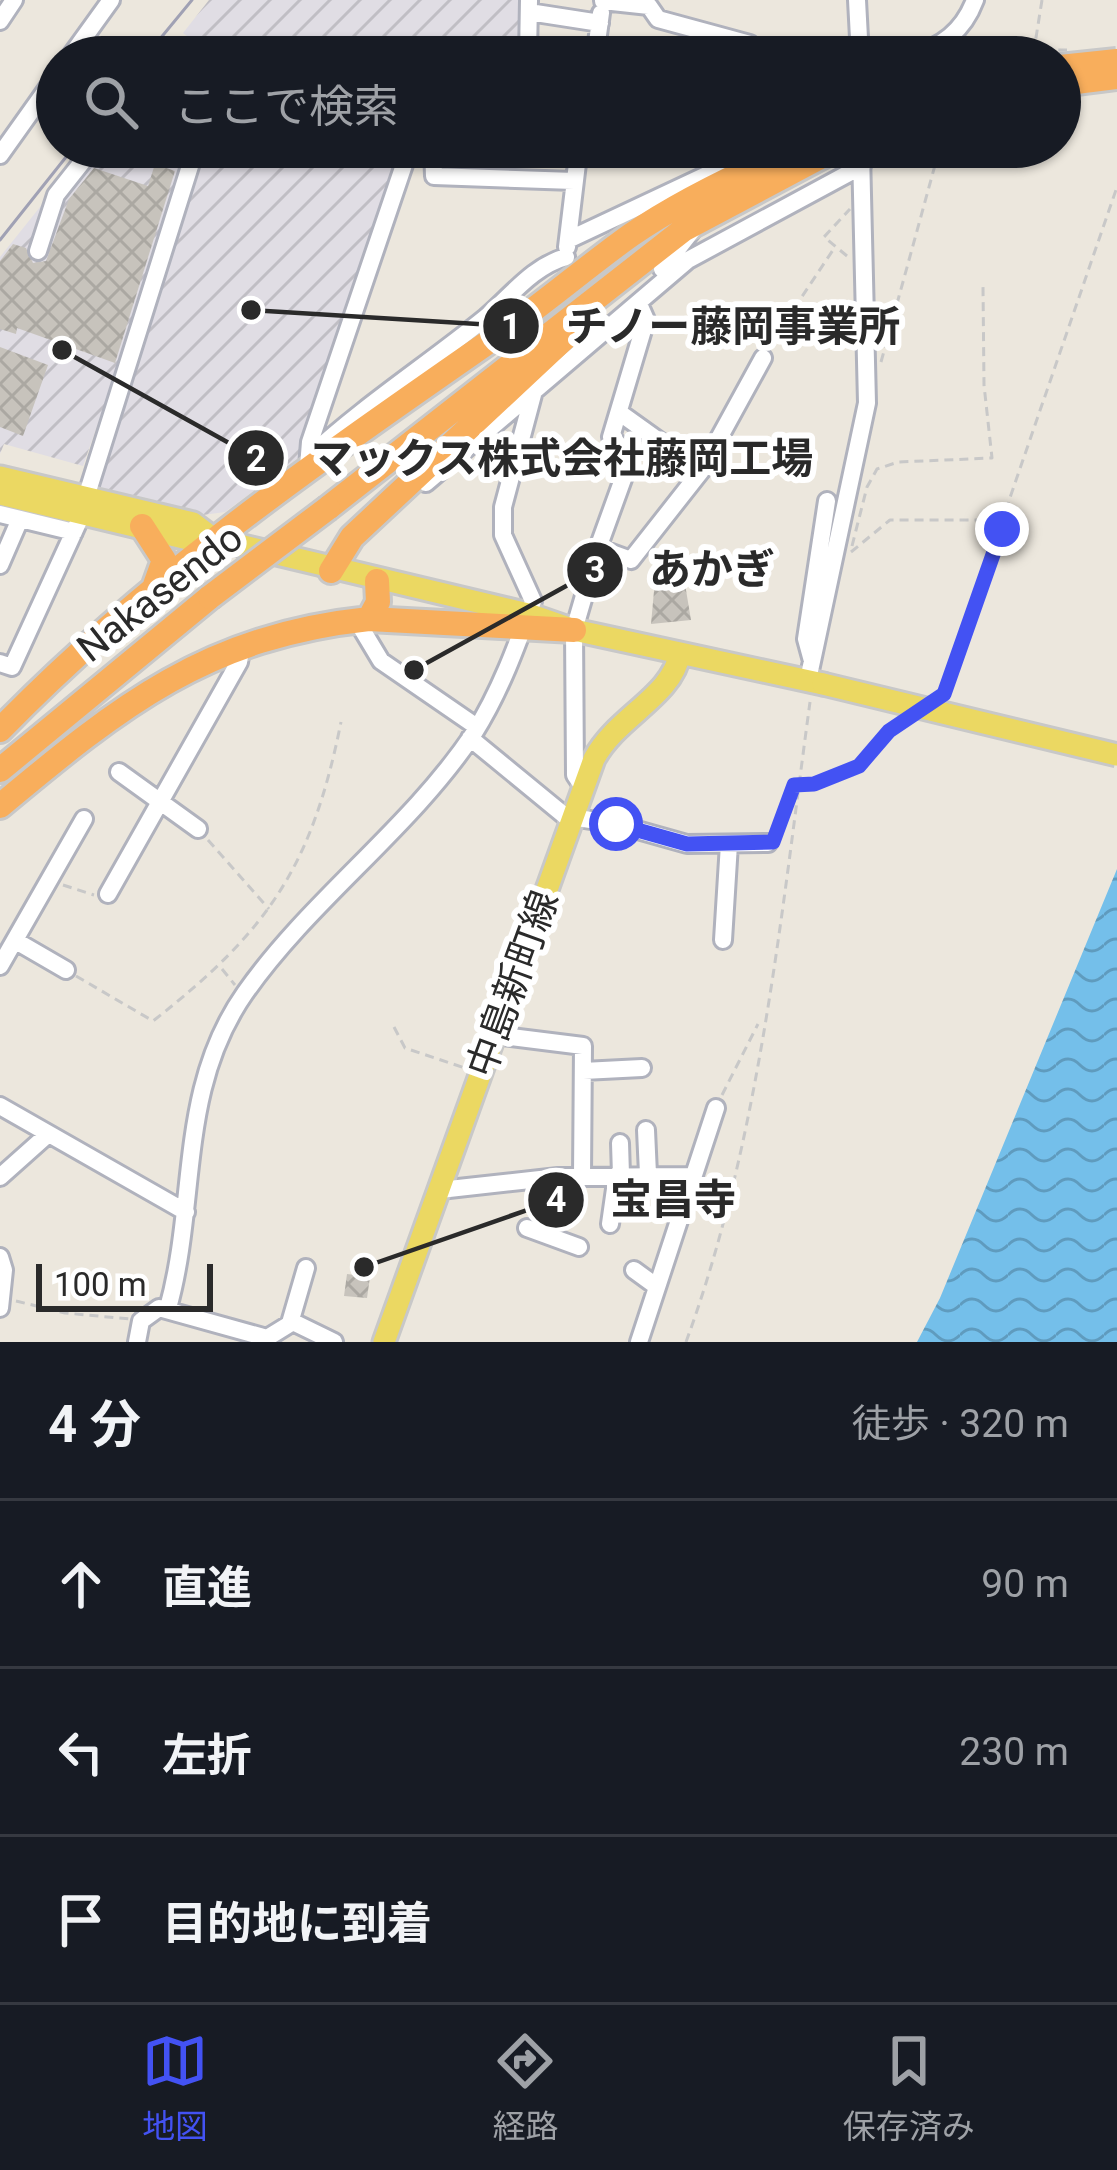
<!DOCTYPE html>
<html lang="ja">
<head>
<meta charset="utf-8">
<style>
	body { margin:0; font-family:Roboto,"Noto Sans JP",sans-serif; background:#242831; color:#f1f3f6 }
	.scale { position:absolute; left:36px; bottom:30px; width:177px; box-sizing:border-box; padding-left:12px; border:6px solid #2a2a2a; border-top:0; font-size:33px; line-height:42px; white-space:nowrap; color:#2a2a2a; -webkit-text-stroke:9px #fff; paint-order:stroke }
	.stop { position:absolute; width:36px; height:36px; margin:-27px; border:9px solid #4352f3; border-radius:50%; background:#fff }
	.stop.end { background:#4352f3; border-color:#fff; box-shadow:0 3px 12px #0008 }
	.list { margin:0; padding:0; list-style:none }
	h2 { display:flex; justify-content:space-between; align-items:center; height:156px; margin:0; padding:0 48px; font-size:51px }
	h2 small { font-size:39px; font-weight:400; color:#9ea1a6 }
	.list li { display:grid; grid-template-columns:78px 1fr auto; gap:36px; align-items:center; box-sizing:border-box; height:168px; padding:0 48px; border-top:3px solid #363941 }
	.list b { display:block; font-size:45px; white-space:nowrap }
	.list em { font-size:39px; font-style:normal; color:#9ea1a6 }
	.icon { flex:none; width:66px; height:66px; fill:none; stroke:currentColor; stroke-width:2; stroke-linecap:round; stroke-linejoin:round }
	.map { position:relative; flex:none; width:1117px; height:1342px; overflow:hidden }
	.search { position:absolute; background:#171b24; box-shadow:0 3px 9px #0004; left:36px; right:36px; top:36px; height:132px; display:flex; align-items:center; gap:30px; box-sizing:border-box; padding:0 42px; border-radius:66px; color:#9ea1a6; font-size:45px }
	.sheet { height:660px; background:#171b24 }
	nav { display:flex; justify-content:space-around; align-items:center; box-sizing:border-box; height:168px; border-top:3px solid #363941; background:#171b24; font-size:33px; color:#9ea1a6 }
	nav a { display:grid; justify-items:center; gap:6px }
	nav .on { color:#4352f3 }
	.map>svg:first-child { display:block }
	.industrial { fill:url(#industrial-furrows) }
	.water { fill:url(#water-waves) }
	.building { fill:url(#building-cross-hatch) }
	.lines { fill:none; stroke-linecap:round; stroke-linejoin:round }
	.minor-tunnel { stroke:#c5c1b9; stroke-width:16; stroke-dasharray:16 8; stroke-linecap:butt }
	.minor-casing { stroke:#b0b2bd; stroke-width:22 }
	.major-casing { stroke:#c8c8c8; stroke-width:27 }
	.highway-casing { stroke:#c8c8c8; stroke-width:30 }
	.path { stroke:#c8c8c8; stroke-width:3; stroke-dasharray:9 6; stroke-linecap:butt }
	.minor { stroke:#fff; stroke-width:16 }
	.major { stroke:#ebd862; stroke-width:21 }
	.highway { stroke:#f8ae5c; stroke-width:24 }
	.rail { stroke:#a0a1b4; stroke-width:3 }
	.major-bridge-casing { stroke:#c8c8c8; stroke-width:27; stroke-linecap:butt }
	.highway-bridge-casing { stroke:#c8c8c8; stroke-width:30; stroke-linecap:butt }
	.major-bridge { stroke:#ebd862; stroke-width:21 }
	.highway-bridge { stroke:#f8ae5c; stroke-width:24 }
	.route { stroke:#4352f3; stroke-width:15 }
	.labels { text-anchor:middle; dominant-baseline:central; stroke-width:12; stroke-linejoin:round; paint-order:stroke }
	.street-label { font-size:39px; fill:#2a2a2a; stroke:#fff }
	.leader { fill:none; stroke:#2a2a2a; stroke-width:4.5 }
	.callout-dot { fill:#2a2a2a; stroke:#fff; stroke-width:4.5 }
	.mark-label { font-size:36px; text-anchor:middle; font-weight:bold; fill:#fff }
	.callout-label { font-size:42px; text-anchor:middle; font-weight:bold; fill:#2a2a2a; stroke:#fff; stroke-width:12; stroke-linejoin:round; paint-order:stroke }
</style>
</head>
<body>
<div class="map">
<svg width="1117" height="1342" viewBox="0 0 1117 1342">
	<defs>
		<pattern id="industrial-furrows" width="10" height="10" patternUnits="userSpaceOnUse" patternTransform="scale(3)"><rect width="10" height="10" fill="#e0dde4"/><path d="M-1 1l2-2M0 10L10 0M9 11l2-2" fill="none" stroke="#c0bec4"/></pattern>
		<pattern id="water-waves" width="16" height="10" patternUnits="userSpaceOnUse" patternTransform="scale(3)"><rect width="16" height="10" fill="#74bfea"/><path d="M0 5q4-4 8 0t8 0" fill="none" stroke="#5f9bbe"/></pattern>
		<pattern id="building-cross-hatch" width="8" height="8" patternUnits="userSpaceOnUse" patternTransform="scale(3)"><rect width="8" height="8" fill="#c7c3bc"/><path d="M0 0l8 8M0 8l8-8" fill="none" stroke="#aba8a2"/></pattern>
	</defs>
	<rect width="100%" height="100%" fill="#ece7dd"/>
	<!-- industrial -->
	<path class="industrial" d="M 209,0 L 520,0 L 521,57 L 187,57 L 196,43 L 183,33 Z
		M 88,147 L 406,147 L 300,457 L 225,512 L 203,515 L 104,491 L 95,478 L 202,164 L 190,160 L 83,466 L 4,444 L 0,454 L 0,257 Z"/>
	<!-- water -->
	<path class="water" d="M 1117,869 L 1117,1342 L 917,1342 L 940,1298 Z"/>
	<!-- building -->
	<path class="building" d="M 155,164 L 175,171 L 115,363 L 17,328 L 16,334 L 0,329 L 0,261 L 13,244 L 26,248 L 33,263 L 46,261 L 69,199 L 94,168 L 148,186 Z
		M 0,347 L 48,365 L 23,436 L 0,427 Z
		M 684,578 L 691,620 L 651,624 L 655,580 Z
		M 359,1260 L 372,1263 L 367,1298 L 344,1296 L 347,1274 L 355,1275 Z"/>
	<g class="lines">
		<!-- minor-tunnel -->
		<path class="minor-tunnel" d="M 570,265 L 590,325"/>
		<!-- minor casing -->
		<g class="minor-casing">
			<path id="minor" d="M 857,0 L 860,57
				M 603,1 L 649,6 L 658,19 L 750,44 L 753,57
				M 529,12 L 600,23
				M 0,21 L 14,0
				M 70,57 L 111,0
				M 528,57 L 529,0
				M 595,57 L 601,13
				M 805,57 L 812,48 L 845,57
				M 910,57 C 942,46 963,32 975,0
				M 433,147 L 434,176 L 574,181
				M 0,155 L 57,75
				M 568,240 L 766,147
				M 567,247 L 579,147
				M 38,251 L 56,195 L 94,147
				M 662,269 L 698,223
				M 620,413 L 701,471
				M 310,456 C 365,405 427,365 485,318 C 510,297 533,266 566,257
				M 308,467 L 310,442 L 410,147
				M 426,483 L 688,260 L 862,166
				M 0,514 L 74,532
				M 598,548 L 631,457 L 611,437 L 646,320 L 639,304
				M 0,565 L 20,519
				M 357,621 L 381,661 L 477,727
				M 812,661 L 806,639 L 827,501
				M 0,663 L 12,667 L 78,523 L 196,147
				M 808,680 L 867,403 L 861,153
				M 470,738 L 565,816 L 616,824 L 687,844 L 768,843
				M 119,772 L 198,829
				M 583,787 L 575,775 L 574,630 L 598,548 L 631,560 L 701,471 L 763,358
				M 108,894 L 239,662 L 242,645
				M 723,940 L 729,844
				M 16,941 L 66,970
				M 0,966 L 84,819
				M 495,1035 L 583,1046 L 582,1176
				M 583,1071 L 642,1068
				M 0,1106 L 186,1212
				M 646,1130 L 648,1174
				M 620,1143 L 621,1175
				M 0,1177 L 46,1136
				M 440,1190 L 558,1177 L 689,1176
				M 610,1224 L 617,1175
				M 527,1228 L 579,1247
				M 547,1235 L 558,1177
				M 0,1257 L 4,1270 L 0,1308
				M 634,1270 L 656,1286
				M 168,1308 C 198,1201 177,1090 245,993 C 311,899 410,829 474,733 C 500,692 517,645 533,601 L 503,535 L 503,507 L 534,391
				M 290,1323 L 306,1268
				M 137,1342 L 141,1321 L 159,1308 L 267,1338 L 293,1322 L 334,1342
				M 639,1342 L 716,1108"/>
		</g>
		<!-- major casing -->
		<g class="major-casing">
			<path id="major" d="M 0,477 L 193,523 L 214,539
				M 0,494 L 188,539 L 214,539 L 528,614 L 574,630 L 823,684
				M 384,1342 L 594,759 C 617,716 672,697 680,653"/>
		</g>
		<!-- highway casing -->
		<g class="highway-casing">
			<path id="highway" d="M 328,508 L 683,230 L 839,147
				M 142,526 L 164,560 L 155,585
				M 331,571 L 352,537 L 566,337
				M 369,619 L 574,630
				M 0,730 C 149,576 325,456 500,334 C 545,303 586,267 631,235 C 679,202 731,177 784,154
				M 0,770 L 210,597
				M 0,806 C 121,705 207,636 369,619 L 378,602 L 377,581"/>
		</g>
		<!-- path -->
		<path class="path" d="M 1042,0 L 1034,50 L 1067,50
			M 847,256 L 824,237 L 850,209
			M 844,336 L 850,326
			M 769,346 L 833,250
			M 881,362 L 940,147
			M 852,546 L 867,487 L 877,469 L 898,462 L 992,458 L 984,385 L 983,287
			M 851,552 L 890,520 L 1003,520
			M 942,695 L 1117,187
			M 778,831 L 794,785 L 814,784 L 859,766 L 904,721
			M 208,840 L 269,909
			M 63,885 L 94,895
			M 222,969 L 235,985
			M 76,976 L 153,1021 C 268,931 312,867 341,722
			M 394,1027 L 405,1048 L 465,1068
			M 722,1095 L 758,1024
			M 16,1301 L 65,1313 L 130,1319
			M 686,1342 C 760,1140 781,915 810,702"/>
		<!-- minor -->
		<use href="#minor" class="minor"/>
		<!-- major -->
		<use href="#major" class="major"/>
		<!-- highway -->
		<use href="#highway" class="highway"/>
		<!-- rail -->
		<path class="rail" d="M 145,57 L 192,0
			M 0,240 L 74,147"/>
		<!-- major-bridge casing -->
		<g class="major-bridge-casing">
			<path id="major-bridge" d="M 823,684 L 1117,755"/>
		</g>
		<!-- highway-bridge casing -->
		<g class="highway-bridge-casing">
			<path id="highway-bridge" d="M 1060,67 L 1117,61
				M 1060,84 L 1117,77
				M 210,597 L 328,508"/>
		</g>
		<!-- major-bridge -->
		<use href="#major-bridge" class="major-bridge"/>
		<!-- highway-bridge -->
		<use href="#highway-bridge" class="highway-bridge"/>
	</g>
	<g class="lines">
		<!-- route -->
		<path class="route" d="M 616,824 L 687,844 L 773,842 L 794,785 L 814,784 L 859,766 L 889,731 L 944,694 L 1002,529"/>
	</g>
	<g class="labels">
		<!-- street labels -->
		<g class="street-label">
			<text transform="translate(160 593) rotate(-38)">Nakasendo</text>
			<text transform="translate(513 984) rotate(-70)">中島新町線</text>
		</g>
	</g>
	<!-- callouts -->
	<path class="leader" d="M251 310L511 326M62 350L256 458M414 670L595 570M364 1267L556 1200"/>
	<g class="callout-dot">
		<circle cx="251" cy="310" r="12"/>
		<circle cx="62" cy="350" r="12"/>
		<circle cx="414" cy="670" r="12"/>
		<circle cx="364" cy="1267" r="12"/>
		<circle cx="511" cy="326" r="30"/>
		<circle cx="256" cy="458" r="30"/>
		<circle cx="595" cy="570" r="30"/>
		<circle cx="556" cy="1200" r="30"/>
	</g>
	<g class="mark-label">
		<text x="511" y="339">1</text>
		<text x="256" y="471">2</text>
		<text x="595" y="582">3</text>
		<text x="556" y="1212">4</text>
	</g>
	<g class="callout-label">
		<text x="733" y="341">チノー藤岡事業所</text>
		<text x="562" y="473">マックス株式会社藤岡工場</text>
		<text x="712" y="584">あかぎ</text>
		<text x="673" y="1214">宝昌寺</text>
	</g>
</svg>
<div class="scale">100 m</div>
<div class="stop" style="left:616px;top:824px"></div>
<div class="stop end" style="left:1002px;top:529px"></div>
<div class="search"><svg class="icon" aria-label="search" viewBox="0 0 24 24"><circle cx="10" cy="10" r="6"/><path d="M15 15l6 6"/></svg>ここで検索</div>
</div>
<section class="sheet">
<h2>4 分<small>徒歩 · 320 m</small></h2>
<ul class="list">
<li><svg class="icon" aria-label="ahead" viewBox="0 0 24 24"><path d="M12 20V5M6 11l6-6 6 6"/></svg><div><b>直進</b></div><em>90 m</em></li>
<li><svg class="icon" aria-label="left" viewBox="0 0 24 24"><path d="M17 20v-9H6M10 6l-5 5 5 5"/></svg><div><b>左折</b></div><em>230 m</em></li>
<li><svg class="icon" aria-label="arrive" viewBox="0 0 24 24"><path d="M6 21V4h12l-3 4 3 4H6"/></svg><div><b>目的地に到着</b></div></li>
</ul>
</section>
<nav>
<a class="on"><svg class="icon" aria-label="map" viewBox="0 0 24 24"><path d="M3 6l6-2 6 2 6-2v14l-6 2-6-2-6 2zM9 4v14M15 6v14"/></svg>地図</a>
<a><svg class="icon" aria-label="directions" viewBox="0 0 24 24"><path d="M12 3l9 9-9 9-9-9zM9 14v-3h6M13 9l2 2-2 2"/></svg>経路</a>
<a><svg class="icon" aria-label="saved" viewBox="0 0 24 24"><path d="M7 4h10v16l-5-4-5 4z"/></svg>保存済み</a>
</nav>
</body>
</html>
